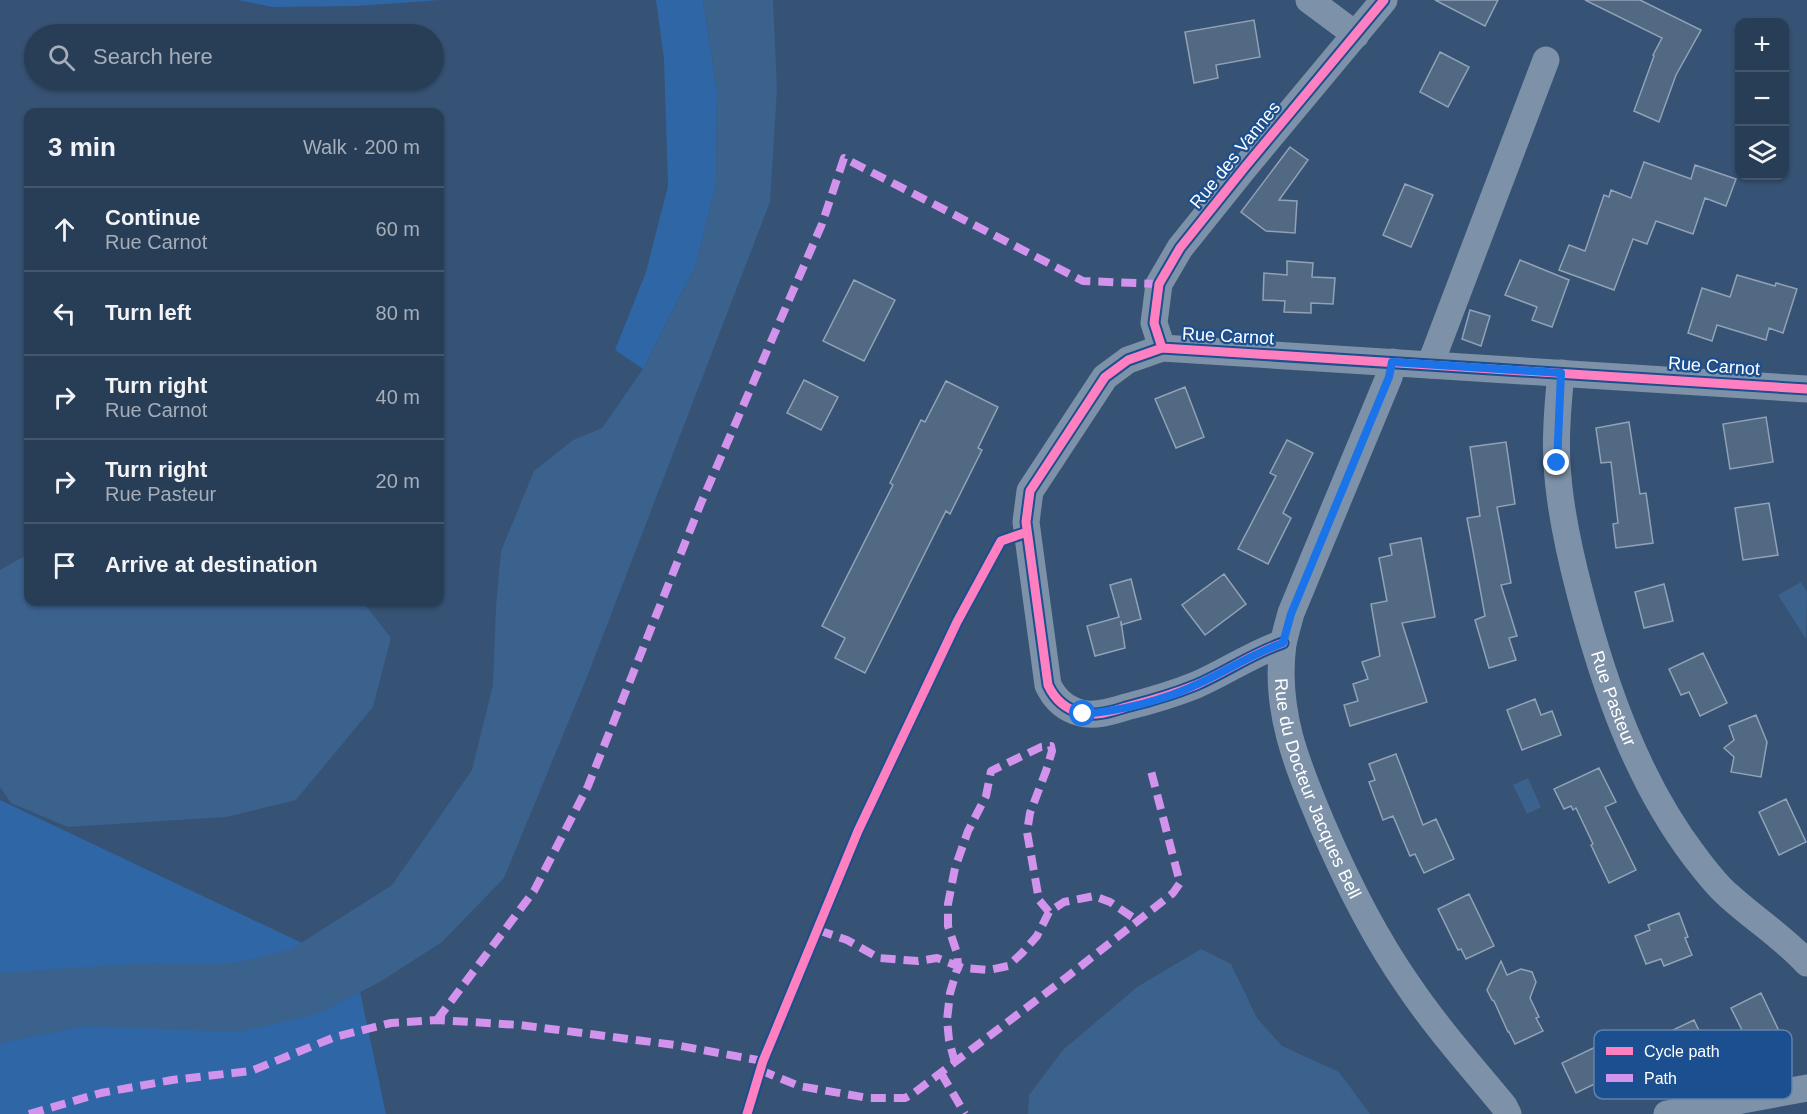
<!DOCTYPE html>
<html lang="en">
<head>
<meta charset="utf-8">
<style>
	body { margin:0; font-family:Helvetica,sans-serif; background:#30455d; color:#f1f3f6 }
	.controls { position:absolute; right:18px; top:18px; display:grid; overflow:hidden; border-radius:12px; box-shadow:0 2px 4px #0004 }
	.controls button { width:54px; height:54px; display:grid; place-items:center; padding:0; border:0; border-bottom:2px solid #44576d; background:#283e57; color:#f1f3f6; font:30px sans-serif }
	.stop { position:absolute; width:18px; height:18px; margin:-14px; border:4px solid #1a73e8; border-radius:50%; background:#fff }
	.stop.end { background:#1a73e8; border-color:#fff; box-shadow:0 2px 6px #0008 }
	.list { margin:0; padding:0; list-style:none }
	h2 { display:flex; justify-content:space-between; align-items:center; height:78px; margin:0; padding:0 24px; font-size:26px }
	h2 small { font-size:20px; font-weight:400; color:#a5aeba }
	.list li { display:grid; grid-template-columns:39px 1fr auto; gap:18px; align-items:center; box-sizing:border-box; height:84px; padding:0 24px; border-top:2px solid #44576d }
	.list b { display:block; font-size:22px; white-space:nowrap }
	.list p { margin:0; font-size:20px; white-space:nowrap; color:#a5aeba }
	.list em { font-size:20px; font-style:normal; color:#a5aeba }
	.icon { flex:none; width:33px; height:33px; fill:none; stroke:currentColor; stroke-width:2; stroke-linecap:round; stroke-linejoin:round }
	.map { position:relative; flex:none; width:1807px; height:1114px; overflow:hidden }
	.search { position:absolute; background:#283e57; box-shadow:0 2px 4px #0004; left:24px; top:24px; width:420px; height:66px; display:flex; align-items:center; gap:15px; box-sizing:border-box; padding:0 21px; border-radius:33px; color:#a5aeba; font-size:22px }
	.panel { position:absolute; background:#283e57; box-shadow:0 2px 4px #0004; left:24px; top:108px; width:420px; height:498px; border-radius:12px }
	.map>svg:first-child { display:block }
	.green { fill:#2f66a5 }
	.water { fill:#3b618d }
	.building { fill:#526984; stroke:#92a2b6; stroke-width:1.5 }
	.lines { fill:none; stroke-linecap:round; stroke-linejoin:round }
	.minor { stroke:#7d92a8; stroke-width:27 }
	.quiet { stroke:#d193ec; stroke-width:8; stroke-dasharray:15 8; stroke-linecap:butt }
	.cycleway-casing { stroke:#1b4f8f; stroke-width:13 }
	.cycleway { stroke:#ff80c0; stroke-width:9 }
	.route { stroke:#1a73e8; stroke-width:8 }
	.labels { text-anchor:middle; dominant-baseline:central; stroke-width:4.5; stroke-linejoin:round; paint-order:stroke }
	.street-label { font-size:18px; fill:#fff; stroke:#1b4f8f }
	.key { fill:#1b4f8f; stroke:#5f84b1; stroke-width:1.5 }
	.key-label { font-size:16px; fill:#fff }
</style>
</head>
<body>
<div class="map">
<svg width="1807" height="1114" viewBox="0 0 1807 1114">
	<rect width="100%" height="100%" fill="#365274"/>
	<!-- green -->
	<path class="green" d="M 238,0 L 441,0 L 357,6 L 272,7 Z
		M 656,0 L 703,0 L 717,91 L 716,183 L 695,267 L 643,369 L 615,350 L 646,272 L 668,186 L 664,59 Z
		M 0,800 L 355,968 L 386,1114 L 0,1114 Z"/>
	<!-- water -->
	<path class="water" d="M 703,0 L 773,0 L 777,89 L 770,202 L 587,677 L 504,878 L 442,942 L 380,982 L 315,1015 L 238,1032 L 87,1026 L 0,1043 L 0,973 L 147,963 L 229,964 L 290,950 L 392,885 L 472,770 L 493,685 L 496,606 L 501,551 L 534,471 L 573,440 L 602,428 L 643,369 L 695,267 L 716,183 L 717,91 Z
		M 28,554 L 28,602 L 363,602 L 391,638 L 373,707 L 296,800 L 226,817 L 68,827 L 11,803 L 0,787 L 0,570 Z
		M 1801,582 L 1807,592 L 1806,639 L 1778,595 Z
		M 1528,778 L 1541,807 L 1527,814 L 1513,785 Z
		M 1201,949 L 1231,964 L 1257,1018 L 1282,1046 L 1339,1072 L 1370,1114 L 1028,1114 L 1029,1095 L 1063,1050 L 1137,987 Z"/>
	<!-- building -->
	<path class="building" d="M 1435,0 L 1498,0 L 1485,26 Z
		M 1585,0 L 1640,0 L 1701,30 L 1676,75 L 1659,122 L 1634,111 L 1654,56 L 1653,55 L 1662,38 Z
		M 1254,20 L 1260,57 L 1216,65 L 1218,78 L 1194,83 L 1185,32 Z
		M 1440,52 L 1469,67 L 1448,107 L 1420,92 Z
		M 1290,147 L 1308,160 L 1279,200 L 1297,201 L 1295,233 L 1266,231 L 1241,212 Z
		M 1644,162 L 1691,179 L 1695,165 L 1736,179 L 1726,206 L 1705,198 L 1693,234 L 1656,221 L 1647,244 L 1633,239 L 1614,290 L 1559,270 L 1569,245 L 1585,251 L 1604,195 L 1609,197 L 1611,190 L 1631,198 Z
		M 1405,184 L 1433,195 L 1411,247 L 1383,235 Z
		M 1520,260 L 1569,280 L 1552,327 L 1532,320 L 1537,307 L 1505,295 Z
		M 1287,261 L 1313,263 L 1312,277 L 1335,278 L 1333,304 L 1311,303 L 1311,313 L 1284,312 L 1285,301 L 1263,300 L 1264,273 L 1287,275 Z
		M 1737,275 L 1775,286 L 1776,283 L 1797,289 L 1783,333 L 1769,328 L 1766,340 L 1717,325 L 1712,341 L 1688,333 L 1702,288 L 1730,297 Z
		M 854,280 L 895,300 L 864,361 L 823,341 Z
		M 1470,310 L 1490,316 L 1481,346 L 1462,339 Z
		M 804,380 L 838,397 L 821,430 L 787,413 Z
		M 946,381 L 998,407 L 978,448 L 982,450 L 950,514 L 946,511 L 865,673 L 835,658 L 845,638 L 822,626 L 893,485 L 890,483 L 921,420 L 925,422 Z
		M 1185,387 L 1204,437 L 1176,448 L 1155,399 Z
		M 1766,417 L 1773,462 L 1730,469 L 1723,424 Z
		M 1629,422 L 1640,494 L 1646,493 L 1653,543 L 1616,548 L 1613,524 L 1618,523 L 1611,462 L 1601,463 L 1596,428 Z
		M 1287,440 L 1313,453 L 1283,513 L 1291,518 L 1268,564 L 1238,549 L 1276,476 L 1270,473 Z
		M 1506,442 L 1515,504 L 1497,507 L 1511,583 L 1501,585 L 1517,636 L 1509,638 L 1516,660 L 1489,668 L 1475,620 L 1485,616 L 1467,518 L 1480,516 L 1470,447 Z
		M 1769,503 L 1778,555 L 1743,560 L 1735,508 Z
		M 1421,538 L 1435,617 L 1402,623 L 1427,702 L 1350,726 L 1344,705 L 1358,701 L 1353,684 L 1368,679 L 1362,662 L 1380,656 L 1371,604 L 1387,601 L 1379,558 L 1392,555 L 1390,544 Z
		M 1224,574 L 1246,604 L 1205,635 L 1182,605 Z
		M 1131,579 L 1141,619 L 1121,625 L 1121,621 L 1125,648 L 1095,656 L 1087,626 L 1119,617 L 1110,585 Z
		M 1664,584 L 1673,621 L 1644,628 L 1635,592 Z
		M 1703,653 L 1727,703 L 1700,716 L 1689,692 L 1681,695 L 1669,669 Z
		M 1535,699 L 1541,715 L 1552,711 L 1561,735 L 1522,750 L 1507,710 Z
		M 1756,715 L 1767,742 L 1761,777 L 1731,772 L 1734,757 L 1724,748 L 1734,740 L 1729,726 Z
		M 1396,754 L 1423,825 L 1436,819 L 1454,859 L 1424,873 L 1415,854 L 1410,856 L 1393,816 L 1383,820 L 1369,782 L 1375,780 L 1369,764 Z
		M 1599,768 L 1616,802 L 1605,807 L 1636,870 L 1609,883 L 1591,845 L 1593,844 L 1576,808 L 1573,810 L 1571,806 L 1564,809 L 1554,789 Z
		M 1786,799 L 1806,842 L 1779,855 L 1759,812 Z
		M 1469,894 L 1494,946 L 1466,959 L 1461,949 L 1458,950 L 1438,909 Z
		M 1679,913 L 1688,937 L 1685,938 L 1692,955 L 1664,966 L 1661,959 L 1646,964 L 1635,936 L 1650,930 L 1648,925 Z
		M 1501,961 L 1507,975 L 1521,969 L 1532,972 L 1536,982 L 1530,998 L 1539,1017 L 1536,1018 L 1543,1031 L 1515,1044 L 1509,1032 L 1508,1032 L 1494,1001 L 1492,1000 L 1487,990 Z
		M 1761,993 L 1779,1031 L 1750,1046 L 1731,1008 Z
		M 1694,1020 L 1710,1054 L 1690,1064 L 1688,1060 L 1669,1069 L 1654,1039 Z
		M 1610,1040 L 1623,1067 L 1609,1074 L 1611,1076 L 1576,1093 L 1562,1063 Z"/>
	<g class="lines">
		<!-- minor -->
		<g class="minor">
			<path d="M 1309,0 L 1356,35"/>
			<path d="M 1162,348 L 1154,323 L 1159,284 L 1180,248 L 1245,167 L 1384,0"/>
			<path id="s1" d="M 1393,362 L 1389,377 L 1291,613 C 1288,624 1285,634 1283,644 C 1274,710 1297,765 1322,824 C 1346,880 1373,935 1408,985 C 1437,1028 1471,1066 1504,1106 L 1508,1114"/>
			<path d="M 1430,365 L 1546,60"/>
			<path id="s2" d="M 1561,373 C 1558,402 1555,434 1557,463 C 1559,507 1569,551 1580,593 C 1604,685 1637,781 1695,857 C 1705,870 1716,885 1728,895 C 1754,919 1782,936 1807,963"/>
			<path d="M 1283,643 C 1253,653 1226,672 1196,685 C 1174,694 1150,701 1126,707 C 1113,711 1095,717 1081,713 C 1065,709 1055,700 1048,685 L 1026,522 L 1030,491 L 1105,377 L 1128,360 L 1162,348 L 1807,389"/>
			<path d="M 1667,1114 L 1807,1088"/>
		</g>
		<!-- quiet -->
		<path class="quiet" d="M 818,930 L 847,940 L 879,958 L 918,961 L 937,958 L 963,968 L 989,970 L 1008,966 L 1022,953 L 1037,936 L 1049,912 L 1064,902 L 1094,896 L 1110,902 L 1138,921
			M 437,1020 L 534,891 L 588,786 L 701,503 L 822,224 L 844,158 L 1083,281 L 1159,284
			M 955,1063 L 949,1040 L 947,1020 L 950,993 L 958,966 L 957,953 L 948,926 L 948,904 L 955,868 L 968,831 L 986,796 L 991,771 L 1041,747 L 1051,746 L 1052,751 L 1046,771 L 1030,813 L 1027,832 L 1039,900 L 1049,912
			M 760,1070 L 799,1086 L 868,1098 L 905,1098 L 914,1093 L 1067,977 L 1173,893 L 1180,883 L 1151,771
			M 941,1073 L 965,1114
			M 29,1114 L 101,1093 L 172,1080 L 251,1071 L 335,1037 L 391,1023 L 437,1020 L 520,1025 L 675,1045 L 763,1061"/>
		<!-- cycleway casing -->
		<g class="cycleway-casing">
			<path id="cycleway" d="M 1162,348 L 1154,323 L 1159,284 L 1180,248 L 1245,167 L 1384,0
				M 1283,643 C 1253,653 1226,672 1196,685 C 1174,694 1150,701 1126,707 C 1113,711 1095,717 1081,713 C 1065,709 1055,700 1048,685 L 1026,522 L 1030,491 L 1105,377 L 1128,360 L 1162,348 L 1807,389
				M 747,1114 L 763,1061 L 858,831 L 957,622 L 1001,541 L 1027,532"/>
		</g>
		<!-- cycleway -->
		<use href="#cycleway" class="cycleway"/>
	</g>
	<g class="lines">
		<!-- route -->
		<path class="route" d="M 1083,714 C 1121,711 1165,700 1200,683 C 1228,670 1254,653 1283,643 L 1291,614 L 1389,377 L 1392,362 L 1561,373 L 1557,463"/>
	</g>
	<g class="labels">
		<!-- street labels -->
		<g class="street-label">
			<text transform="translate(1235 155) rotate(-51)">Rue des Vannes</text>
			<text transform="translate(1228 336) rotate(3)">Rue Carnot</text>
			<text transform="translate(1714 366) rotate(4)">Rue Carnot</text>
			<text stroke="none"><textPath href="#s2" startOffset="333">Rue Pasteur</textPath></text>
			<text stroke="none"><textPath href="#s1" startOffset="454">Rue du Docteur Jacques Bell</textPath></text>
		</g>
	</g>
	<!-- legend -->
	<rect x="1594" y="1030" width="198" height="69" rx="9" class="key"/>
	<rect x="1606" y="1047" width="27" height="8" fill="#ff80c0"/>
	<rect x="1606" y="1074" width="27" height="8" fill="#d193ec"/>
	<g class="key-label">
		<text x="1644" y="1057">Cycle path</text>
		<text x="1644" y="1084">Path</text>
	</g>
</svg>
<div class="controls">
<button>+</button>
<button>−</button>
<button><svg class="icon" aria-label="layers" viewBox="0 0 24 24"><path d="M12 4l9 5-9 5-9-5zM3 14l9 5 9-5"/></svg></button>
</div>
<div class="stop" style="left:1083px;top:714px"></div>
<div class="stop end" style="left:1557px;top:463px"></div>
<div class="search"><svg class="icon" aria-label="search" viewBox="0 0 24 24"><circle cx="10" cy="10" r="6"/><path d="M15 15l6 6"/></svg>Search here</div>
<section class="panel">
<h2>3 min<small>Walk · 200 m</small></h2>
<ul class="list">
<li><svg class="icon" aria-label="ahead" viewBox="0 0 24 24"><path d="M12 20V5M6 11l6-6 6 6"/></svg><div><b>Continue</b><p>Rue Carnot</p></div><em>60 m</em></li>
<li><svg class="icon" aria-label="left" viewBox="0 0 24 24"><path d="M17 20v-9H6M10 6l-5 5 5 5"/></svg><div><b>Turn left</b></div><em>80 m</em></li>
<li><svg class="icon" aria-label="right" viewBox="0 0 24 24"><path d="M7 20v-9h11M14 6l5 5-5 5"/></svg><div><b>Turn right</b><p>Rue Carnot</p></div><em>40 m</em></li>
<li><svg class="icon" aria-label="right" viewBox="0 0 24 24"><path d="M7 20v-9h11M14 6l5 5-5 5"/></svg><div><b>Turn right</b><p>Rue Pasteur</p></div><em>20 m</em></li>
<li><svg class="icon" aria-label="arrive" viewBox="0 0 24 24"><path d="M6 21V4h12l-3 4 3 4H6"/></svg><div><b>Arrive at destination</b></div></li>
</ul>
</section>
</div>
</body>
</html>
